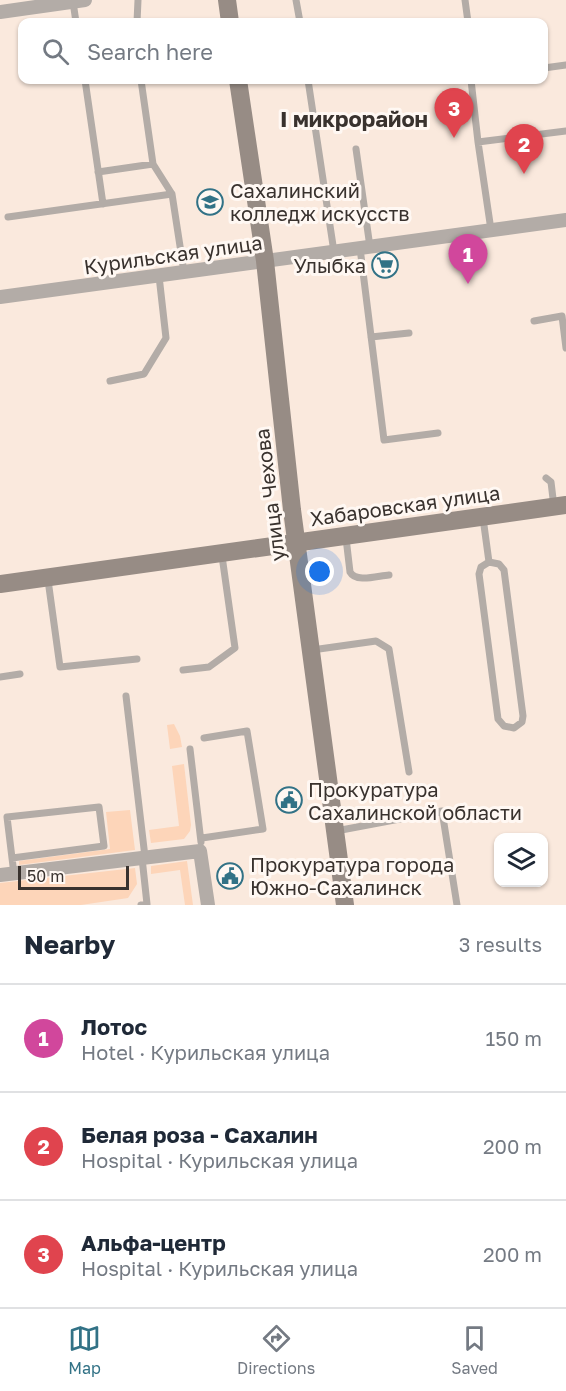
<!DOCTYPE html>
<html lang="en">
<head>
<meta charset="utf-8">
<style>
	body { margin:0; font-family:"Golos Text",sans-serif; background:#f2f2f3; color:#1f2937 }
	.controls { position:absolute; right:18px; bottom:18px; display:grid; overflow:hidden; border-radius:12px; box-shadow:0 2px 4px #0004 }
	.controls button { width:54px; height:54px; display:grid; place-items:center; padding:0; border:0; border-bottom:2px solid #e0e1e3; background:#fff; color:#1f2937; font:30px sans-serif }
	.scale { position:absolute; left:18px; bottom:15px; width:111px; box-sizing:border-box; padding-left:6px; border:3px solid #39322e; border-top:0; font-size:16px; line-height:21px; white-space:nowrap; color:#39322e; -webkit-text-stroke:4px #fff8f3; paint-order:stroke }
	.you { position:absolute; left:320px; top:572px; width:21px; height:21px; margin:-15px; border:4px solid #fff; border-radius:50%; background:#1a73e8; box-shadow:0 0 0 9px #1a73e833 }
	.badge { display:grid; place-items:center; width:39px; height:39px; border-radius:50%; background:#327286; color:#fff; font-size:20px; font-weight:700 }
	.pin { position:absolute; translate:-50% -50px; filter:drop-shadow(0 2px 3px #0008) }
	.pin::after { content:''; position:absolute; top:32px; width:21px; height:18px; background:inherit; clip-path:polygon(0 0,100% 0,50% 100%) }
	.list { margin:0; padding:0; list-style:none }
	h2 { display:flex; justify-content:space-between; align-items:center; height:78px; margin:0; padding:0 24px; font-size:26px }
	h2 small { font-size:20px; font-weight:400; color:#747a83 }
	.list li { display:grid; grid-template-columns:39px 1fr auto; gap:18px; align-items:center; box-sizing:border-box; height:108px; padding:0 24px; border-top:2px solid #e0e1e3 }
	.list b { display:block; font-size:22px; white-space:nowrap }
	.list p { margin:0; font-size:20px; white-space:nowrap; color:#747a83 }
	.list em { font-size:20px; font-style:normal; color:#747a83 }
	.icon { flex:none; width:33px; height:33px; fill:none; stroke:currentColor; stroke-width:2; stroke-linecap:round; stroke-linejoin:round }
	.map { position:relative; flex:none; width:566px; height:905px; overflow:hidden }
	.search { position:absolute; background:#fff; box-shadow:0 2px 4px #0004; left:18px; right:18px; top:18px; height:66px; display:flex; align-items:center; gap:15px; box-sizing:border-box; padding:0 21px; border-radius:12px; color:#747a83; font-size:22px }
	.sheet { height:402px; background:#fff }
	nav { display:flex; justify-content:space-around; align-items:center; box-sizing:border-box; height:84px; border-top:2px solid #e0e1e3; background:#fff; font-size:16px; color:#747a83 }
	nav a { display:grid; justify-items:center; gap:3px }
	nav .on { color:#327286 }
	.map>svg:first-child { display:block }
	.green { fill:#fdd5b9 }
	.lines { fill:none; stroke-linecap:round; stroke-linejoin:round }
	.lane { stroke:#b3aca7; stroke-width:7 }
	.street { stroke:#b3aca7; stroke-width:14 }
	.secondary { stroke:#978c85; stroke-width:18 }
	.labels { text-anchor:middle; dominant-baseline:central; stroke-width:6; stroke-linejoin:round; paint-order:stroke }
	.poi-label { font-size:20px; fill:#39322e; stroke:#fff8f3; text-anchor:start }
	.street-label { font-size:20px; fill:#39322e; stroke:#fff8f3 }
	.quarter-label { font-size:22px; font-weight:bold; fill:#39322e; stroke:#fff8f3 }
</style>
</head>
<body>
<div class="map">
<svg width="566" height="905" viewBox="0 0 566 905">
	<rect width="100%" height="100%" fill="#fae9dd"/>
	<!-- green -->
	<path class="green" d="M 174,724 L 180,736 L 182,747 L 170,749 L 167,725 Z
		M 184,764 L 191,825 L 190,831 L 184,839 L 151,843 L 149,830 L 179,826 L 172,766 Z
		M 130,810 L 135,850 L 19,865 L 19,861 L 110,849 L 106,812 Z
		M 187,861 L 193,905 L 185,905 L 180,870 L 151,874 L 151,866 Z
		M 135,868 L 137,884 L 128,898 L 81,905 L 0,905 L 0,883 Z"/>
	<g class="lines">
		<!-- lane -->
		<path class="lane" d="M 296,0 L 300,22
			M 465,0 L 468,22
			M 73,2 L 76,22
			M 137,22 L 138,0
			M 544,68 L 566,65
			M 85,80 L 103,204
			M 141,80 L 153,164
			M 308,80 L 334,252
			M 471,80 L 478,142 L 566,131
			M 478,142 L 491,230
			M 356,149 L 370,247
			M 98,172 L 153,164 L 172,194 L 184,272
			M 8,217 L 172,194
			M 360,248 L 384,440 L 438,433
			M 534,321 L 562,316 L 566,348
			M 371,337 L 409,333
			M 110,381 L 144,374 L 166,338 L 159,276
			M 546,478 L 551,482 L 554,507
			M 483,518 L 489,562 L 499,564 L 504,570 L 523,716 L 522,722 L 514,728 L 504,726 L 498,719 L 479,574 L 481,567 L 489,562
			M 346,538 L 350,572 C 356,583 377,576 389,575
			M 48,580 L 60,667 L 137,659
			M 312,650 L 376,641 L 389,649 L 409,772
			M 183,670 L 209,667 L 235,648 L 222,556
			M 0,677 L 20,674
			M 126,696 L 145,857
			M 190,749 L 201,842
			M 336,831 L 442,811 L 457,905
			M 202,838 L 263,829 L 247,731 L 204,738
			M 12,858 L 7,817 L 99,807 L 104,846 L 12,858 L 14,874
			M 141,905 L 147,904 L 142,858"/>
		<!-- street -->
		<path class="street" d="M 0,12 L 85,0
			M 0,297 L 566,220
			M 0,875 L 200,851 L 208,905"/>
		<!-- secondary -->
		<path class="secondary" d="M 227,0 L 230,22
			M 238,80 L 265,261 L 292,510 L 345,905
			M 0,584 L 566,505"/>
	</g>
	<!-- icons -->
	<defs>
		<g id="university-ring" transform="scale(1.35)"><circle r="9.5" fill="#fff8f3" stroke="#327286" stroke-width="1.5"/><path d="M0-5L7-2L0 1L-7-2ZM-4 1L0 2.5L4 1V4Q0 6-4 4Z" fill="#327286"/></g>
		<g id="supermarket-ring" transform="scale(1.35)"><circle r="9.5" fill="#fff8f3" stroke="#327286" stroke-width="1.5"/><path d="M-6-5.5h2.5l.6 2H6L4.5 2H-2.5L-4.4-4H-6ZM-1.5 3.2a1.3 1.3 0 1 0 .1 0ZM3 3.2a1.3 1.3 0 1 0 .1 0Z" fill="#327286"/></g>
		<g id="civic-ring" transform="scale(1.35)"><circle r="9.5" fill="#fff8f3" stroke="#327286" stroke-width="1.5"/><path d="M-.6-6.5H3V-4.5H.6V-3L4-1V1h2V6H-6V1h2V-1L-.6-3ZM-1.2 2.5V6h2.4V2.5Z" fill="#327286"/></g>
	</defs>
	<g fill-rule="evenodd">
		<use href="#university-ring" x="210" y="202"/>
		<use href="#supermarket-ring" x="385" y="265"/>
		<use href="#civic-ring" x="289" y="800"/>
		<use href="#civic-ring" x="230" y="876"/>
	</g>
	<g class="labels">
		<!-- poi labels -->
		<g class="poi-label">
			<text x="230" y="190">Сахалинский<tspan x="230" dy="23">колледж искусств</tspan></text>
			<text x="366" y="265" text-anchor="end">Улыбка</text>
			<text x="308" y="789">Прокуратура<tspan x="308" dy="23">Сахалинской области</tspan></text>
			<text x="250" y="864">Прокуратура города<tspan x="250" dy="23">Южно-Сахалинск</tspan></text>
		</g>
		<!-- street labels -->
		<g class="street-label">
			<text transform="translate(173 254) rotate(-8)">Курильская улица</text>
			<text transform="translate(269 495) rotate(-97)">улица Чехова</text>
			<text transform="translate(405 505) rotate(-8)">Хабаровская улица</text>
		</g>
		<!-- quarter labels -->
		<g class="quarter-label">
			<text x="354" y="118">I микрорайон</text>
		</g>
	</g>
</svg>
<div class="controls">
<button><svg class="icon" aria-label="layers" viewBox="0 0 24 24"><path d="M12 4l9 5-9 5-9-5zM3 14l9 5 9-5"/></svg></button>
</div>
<div class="scale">50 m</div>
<div class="you"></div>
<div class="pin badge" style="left:468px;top:284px;background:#d1479c">1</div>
<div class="pin badge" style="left:524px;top:174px;background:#e0444e">2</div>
<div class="pin badge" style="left:454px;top:138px;background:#e0444e">3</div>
<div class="search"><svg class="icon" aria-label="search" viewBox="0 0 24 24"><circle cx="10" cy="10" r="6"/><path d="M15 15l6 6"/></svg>Search here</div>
</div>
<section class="sheet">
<h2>Nearby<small>3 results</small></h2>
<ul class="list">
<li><span class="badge" style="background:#d1479c">1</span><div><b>Лотос</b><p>Hotel · Курильская улица</p></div><em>150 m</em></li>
<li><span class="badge" style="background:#e0444e">2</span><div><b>Белая роза - Сахалин</b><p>Hospital · Курильская улица</p></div><em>200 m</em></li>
<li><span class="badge" style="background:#e0444e">3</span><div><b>Альфа-центр</b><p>Hospital · Курильская улица</p></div><em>200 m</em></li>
</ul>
</section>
<nav>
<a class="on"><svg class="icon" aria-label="map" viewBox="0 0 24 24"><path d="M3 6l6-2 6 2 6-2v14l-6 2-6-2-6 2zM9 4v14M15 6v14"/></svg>Map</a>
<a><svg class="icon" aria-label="directions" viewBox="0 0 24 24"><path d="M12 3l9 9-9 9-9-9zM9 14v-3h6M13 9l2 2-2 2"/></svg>Directions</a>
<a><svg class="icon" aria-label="saved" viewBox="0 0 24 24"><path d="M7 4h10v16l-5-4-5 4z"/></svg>Saved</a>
</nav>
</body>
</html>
